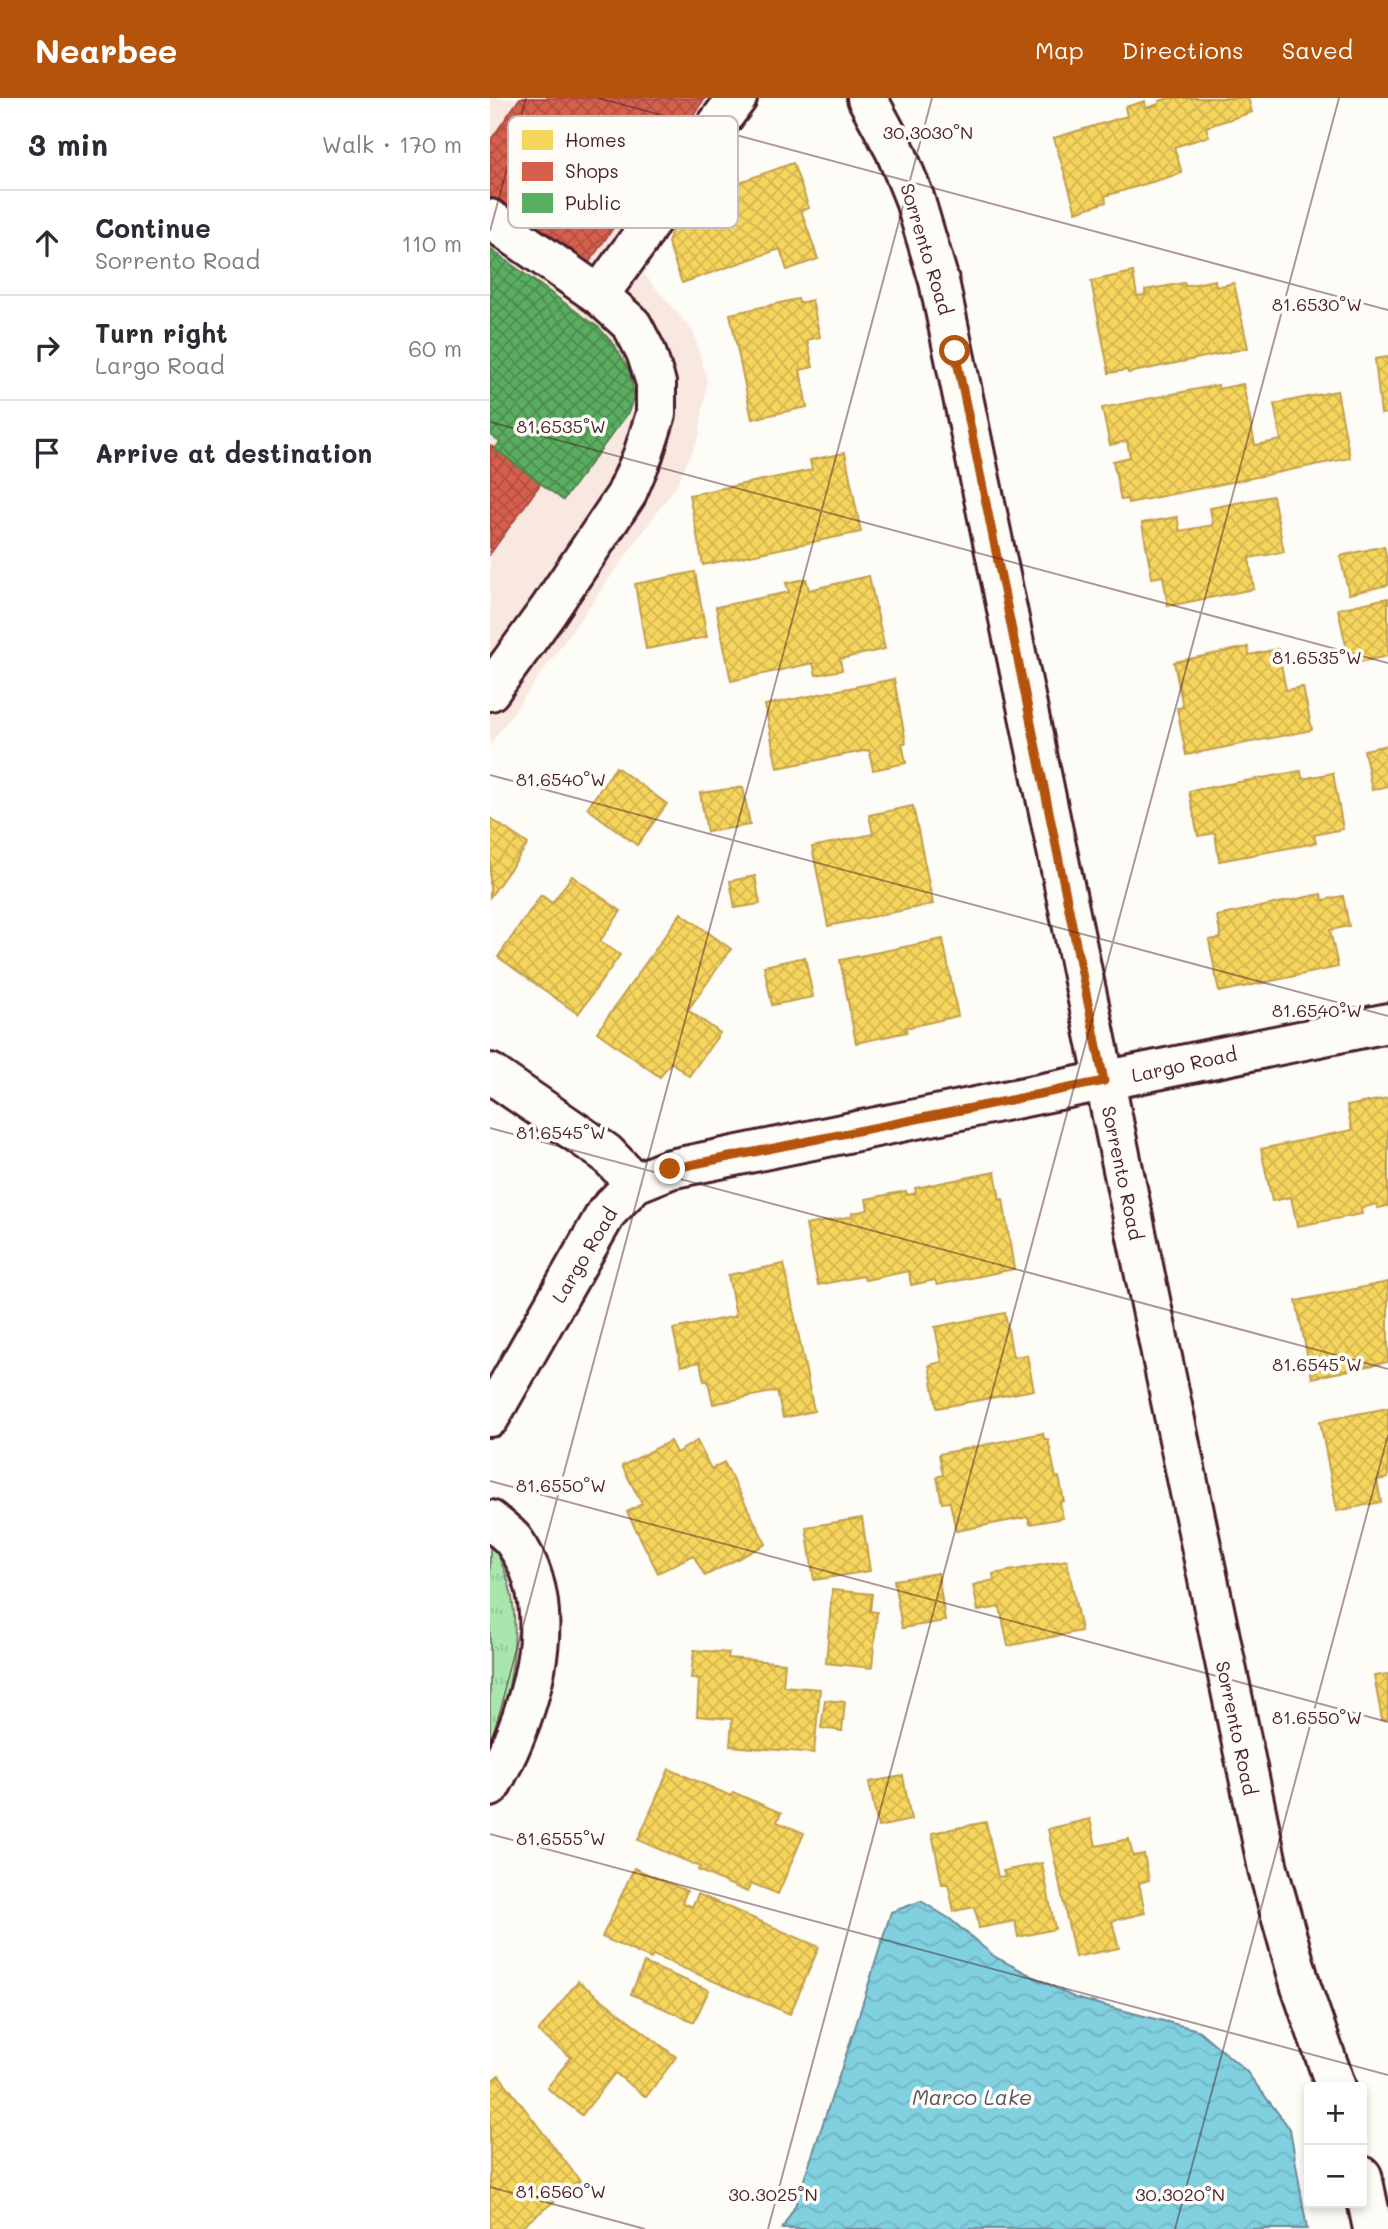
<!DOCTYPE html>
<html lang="en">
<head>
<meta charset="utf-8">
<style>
	body { margin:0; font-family:Mali,sans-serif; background:#f2f2f3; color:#2b2b33 }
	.controls { position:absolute; right:21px; bottom:21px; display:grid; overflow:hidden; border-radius:7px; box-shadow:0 4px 10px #0003 }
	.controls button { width:63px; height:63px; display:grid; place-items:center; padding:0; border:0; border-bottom:2px solid #e1e1e2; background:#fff; color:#2b2b33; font:35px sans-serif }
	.stop { position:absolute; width:21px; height:21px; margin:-16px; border:5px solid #b45309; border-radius:50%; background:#fff }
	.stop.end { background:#b45309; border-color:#fff; box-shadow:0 2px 7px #0008 }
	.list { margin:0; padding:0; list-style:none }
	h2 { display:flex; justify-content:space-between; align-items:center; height:91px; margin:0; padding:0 28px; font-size:30px }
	h2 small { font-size:23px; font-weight:400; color:#7c7c81 }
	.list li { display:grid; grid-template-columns:46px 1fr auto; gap:21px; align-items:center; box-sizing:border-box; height:105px; padding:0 28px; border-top:2px solid #e1e1e2 }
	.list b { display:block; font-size:26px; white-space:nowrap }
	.list p { margin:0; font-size:23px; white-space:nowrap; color:#7c7c81 }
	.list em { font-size:23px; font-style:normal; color:#7c7c81 }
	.icon { flex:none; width:38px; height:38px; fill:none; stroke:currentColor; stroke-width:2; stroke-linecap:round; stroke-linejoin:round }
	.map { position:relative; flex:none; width:898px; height:2131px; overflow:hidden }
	header { display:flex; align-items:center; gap:42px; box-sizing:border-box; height:98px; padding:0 35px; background:#b45309; color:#fff }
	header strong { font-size:33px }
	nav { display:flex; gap:38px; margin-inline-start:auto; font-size:24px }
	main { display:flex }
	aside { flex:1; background:#fff }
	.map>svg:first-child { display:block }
	.built { fill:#f9e8df }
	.park { fill:url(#park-tufts); stroke:#79826c; stroke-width:2 }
	.water { fill:url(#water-waves); stroke:#6b8997; stroke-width:2 }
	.homes { fill:url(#homes-cross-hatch); stroke:#c29e4d; stroke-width:2 }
	.shops { fill:url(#shops-cross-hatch); stroke:#ac4c43; stroke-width:2 }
	.public { fill:url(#public-cross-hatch); stroke:#558351; stroke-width:2 }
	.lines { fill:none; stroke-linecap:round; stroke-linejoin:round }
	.minor-casing { stroke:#4a1f2b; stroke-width:44 }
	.minor { stroke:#fdfcf7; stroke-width:38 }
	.route { stroke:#b45309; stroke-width:9 }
	.ticks { fill:none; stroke:#4a1f2b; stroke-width:2; stroke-opacity:0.45 }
	.labels { text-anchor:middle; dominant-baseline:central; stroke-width:7; stroke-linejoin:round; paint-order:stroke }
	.street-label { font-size:19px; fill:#4a1f2b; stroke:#fdfcf7 }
	.water-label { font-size:21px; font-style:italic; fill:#5a5461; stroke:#fdfcf7 }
	.key { fill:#fdfcf7; stroke:#c7baba; stroke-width:2 }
	.key-label { font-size:19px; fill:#4a1f2b }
	.ticks-label { font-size:18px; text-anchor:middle; fill:#4a1f2b; stroke:#fdfcf7; stroke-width:7; stroke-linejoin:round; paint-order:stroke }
</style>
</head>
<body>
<header>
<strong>Nearbee</strong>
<nav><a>Map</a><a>Directions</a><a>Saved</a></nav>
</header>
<main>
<aside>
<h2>3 min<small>Walk · 170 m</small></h2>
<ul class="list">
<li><svg class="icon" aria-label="ahead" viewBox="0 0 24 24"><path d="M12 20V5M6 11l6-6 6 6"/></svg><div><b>Continue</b><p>Sorrento Road</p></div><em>110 m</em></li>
<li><svg class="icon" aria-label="right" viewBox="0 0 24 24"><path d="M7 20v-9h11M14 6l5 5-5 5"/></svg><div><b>Turn right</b><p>Largo Road</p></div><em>60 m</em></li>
<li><svg class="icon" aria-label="arrive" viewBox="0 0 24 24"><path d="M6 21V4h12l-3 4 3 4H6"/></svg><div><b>Arrive at destination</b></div></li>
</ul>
</aside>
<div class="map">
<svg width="898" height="2131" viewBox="0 0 898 2131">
	<defs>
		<pattern id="park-tufts" width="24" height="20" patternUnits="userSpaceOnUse" patternTransform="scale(1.75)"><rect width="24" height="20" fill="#a8e6ad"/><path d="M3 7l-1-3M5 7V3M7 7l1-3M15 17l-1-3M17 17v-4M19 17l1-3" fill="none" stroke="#92c595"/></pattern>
		<pattern id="water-waves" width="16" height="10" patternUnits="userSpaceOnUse" patternTransform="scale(1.75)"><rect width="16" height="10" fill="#81d0df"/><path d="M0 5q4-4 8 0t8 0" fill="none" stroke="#71b2c0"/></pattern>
		<pattern id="homes-cross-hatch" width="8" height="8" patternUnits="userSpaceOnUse" patternTransform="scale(1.75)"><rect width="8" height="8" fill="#f6d55c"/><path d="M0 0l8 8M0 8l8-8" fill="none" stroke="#d4b650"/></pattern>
		<pattern id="shops-cross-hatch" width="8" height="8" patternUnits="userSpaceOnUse" patternTransform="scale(1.75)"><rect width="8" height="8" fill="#d6604d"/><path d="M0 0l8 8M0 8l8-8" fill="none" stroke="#b04f40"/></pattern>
		<pattern id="public-cross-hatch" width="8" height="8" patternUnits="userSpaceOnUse" patternTransform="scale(1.75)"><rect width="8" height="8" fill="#5aae61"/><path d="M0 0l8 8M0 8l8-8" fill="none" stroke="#4c8d50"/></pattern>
	</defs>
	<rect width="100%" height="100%" fill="#fdfcf7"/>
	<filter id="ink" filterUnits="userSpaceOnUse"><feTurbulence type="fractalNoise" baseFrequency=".0143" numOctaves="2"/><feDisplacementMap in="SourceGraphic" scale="14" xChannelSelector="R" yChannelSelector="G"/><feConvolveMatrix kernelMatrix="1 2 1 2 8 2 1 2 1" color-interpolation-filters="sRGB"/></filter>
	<g filter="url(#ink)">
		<!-- built -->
		<path class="built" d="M 0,0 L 267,0 L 197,90 L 154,176 L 204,235 L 217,283 L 209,339 L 186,388 L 0,647 Z"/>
		<!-- park -->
		<path class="park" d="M 0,1449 C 8,1453 10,1463 14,1471 C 35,1522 22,1599 0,1648 Z"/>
		<!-- water -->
		<path class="water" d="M 431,1803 L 460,1821 L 505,1859 L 585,1900 L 708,1932 L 756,1973 L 800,2031 L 817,2131 L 292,2131 L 305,2108 L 365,1930 L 401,1814 Z"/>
		<!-- homes -->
		<path class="homes" d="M 680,0 L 758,0 L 762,14 L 716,29 L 719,38 L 684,49 L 692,75 L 615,98 L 616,104 L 586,114 L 564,40 L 637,18 L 635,9 L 655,3 L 656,10 L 669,6 L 669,3 Z
			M 303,65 L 319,110 L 311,112 L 328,161 L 297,172 L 290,151 L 192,185 L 178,145 L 188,111 L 237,94 L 236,89 Z
			M 643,174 L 647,198 L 655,197 L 655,192 L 694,185 L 695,188 L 725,182 L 726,189 L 744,185 L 758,250 L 638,275 L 637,272 L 619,275 L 601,183 Z
			M 308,201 L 309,205 L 322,202 L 330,239 L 317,242 L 323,269 L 310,272 L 317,309 L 262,321 L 240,216 Z
			M 898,259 L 898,315 L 891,316 L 885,261 Z
			M 753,286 L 765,347 L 791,342 L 784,306 L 847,293 L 860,360 L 638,405 L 637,401 L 631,402 L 623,363 L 640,359 L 637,343 L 620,347 L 612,310 L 728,287 L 728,291 Z
			M 355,355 L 371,434 L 213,467 L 199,397 L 322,372 L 320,362 Z
			M 783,398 L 794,454 L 759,460 L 764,491 L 678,508 L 673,478 L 662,480 L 652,425 L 687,419 L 690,433 L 723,427 L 720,410 Z
			M 894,448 L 898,468 L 898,487 L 859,496 L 850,458 Z
			M 205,474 L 217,539 L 156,551 L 145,486 Z
			M 379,478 L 395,551 L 350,561 L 352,572 L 326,577 L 323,565 L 241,583 L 226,509 L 299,494 L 296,485 L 316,481 L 319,492 Z
			M 898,500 L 898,558 L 860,566 L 848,511 Z
			M 758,549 L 759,557 L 788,551 L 796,592 L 813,589 L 822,632 L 696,657 L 687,610 L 693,609 L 684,564 Z
			M 404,581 L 416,645 L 412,645 L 416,665 L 383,672 L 379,652 L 287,670 L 275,607 Z
			M 898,647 L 898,688 L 882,692 L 874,652 Z
			M 126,669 L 177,706 L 147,747 L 97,710 Z
			M 811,673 L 812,681 L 843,675 L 853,731 L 824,737 L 826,745 L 729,763 L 725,735 L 708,738 L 699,693 Z
			M 253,689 L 260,727 L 217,734 L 210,695 Z
			M 423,708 L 443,806 L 338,828 L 322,749 L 383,736 L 379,717 Z
			M 0,720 L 38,746 L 0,799 Z
			M 82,778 L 131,813 L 110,843 L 130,857 L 88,916 L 8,859 L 51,797 L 62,805 Z
			M 265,778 L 270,806 L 245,810 L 240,783 Z
			M 831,796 L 833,802 L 853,798 L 859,828 L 840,832 L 848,869 L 729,894 L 719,842 L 731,840 L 727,818 Z
			M 191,815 L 241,851 L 198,912 L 230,935 L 199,978 L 181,964 L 170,979 L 107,934 Z
			M 453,841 L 468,918 L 415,930 L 417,934 L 366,945 L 350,862 Z
			M 315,859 L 323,899 L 282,907 L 274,868 Z
			M 898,1000 L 898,1108 L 888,1110 L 887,1106 L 871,1110 L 872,1116 L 807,1128 L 801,1099 L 782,1103 L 771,1051 L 862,1032 L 857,1008 Z
			M 505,1074 L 510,1102 L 513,1101 L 524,1171 L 447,1187 L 445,1182 L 421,1187 L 419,1173 L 375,1182 L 373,1178 L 328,1187 L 316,1127 L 363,1118 L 362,1115 L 378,1112 L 376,1101 L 416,1093 L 417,1097 L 426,1095 L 425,1090 Z
			M 294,1166 L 324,1313 L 293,1320 L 287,1293 L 223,1306 L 218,1283 L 214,1283 L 210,1264 L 191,1268 L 183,1231 L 246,1218 L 238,1177 Z
			M 898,1184 L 898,1264 L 822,1280 L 806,1203 Z
			M 515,1215 L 523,1259 L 537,1257 L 544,1292 L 447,1310 L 439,1267 L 452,1264 L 445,1229 Z
			M 898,1310 L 898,1380 L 887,1382 L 891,1404 L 847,1413 L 830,1323 Z
			M 553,1335 L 554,1341 L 558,1341 L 566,1380 L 569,1379 L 574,1403 L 570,1404 L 573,1420 L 540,1426 L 538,1419 L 466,1433 L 460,1404 L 452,1405 L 447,1379 L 453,1377 L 449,1356 Z
			M 180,1343 L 186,1355 L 207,1343 L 221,1371 L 234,1364 L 276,1446 L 215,1478 L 203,1457 L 168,1475 L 137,1414 L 152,1406 L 132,1368 Z
			M 372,1420 L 380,1473 L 324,1482 L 316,1429 Z
			M 577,1462 L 591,1533 L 518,1548 L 510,1509 L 488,1513 L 483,1487 L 504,1482 L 503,1476 Z
			M 448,1475 L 455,1523 L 412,1530 L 404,1482 Z
			M 342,1492 L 382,1496 L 380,1513 L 387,1514 L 382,1570 L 336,1565 Z
			M 204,1552 L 239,1555 L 238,1560 L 295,1565 L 293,1588 L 330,1591 L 324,1655 L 240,1648 L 242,1621 L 207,1618 L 209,1581 L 201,1580 Z
			M 898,1576 L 898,1621 L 892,1622 L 884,1578 Z
			M 335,1602 L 355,1604 L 352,1633 L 331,1630 Z
			M 179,1671 L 241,1698 L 243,1694 L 291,1715 L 287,1724 L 314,1735 L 288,1796 L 261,1785 L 257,1794 L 208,1772 L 210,1769 L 148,1742 Z
			M 413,1678 L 421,1722 L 388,1729 L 379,1684 Z
			M 600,1721 L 606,1748 L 639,1741 L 643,1758 L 654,1756 L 659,1782 L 649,1785 L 655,1815 L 622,1823 L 629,1850 L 585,1859 L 558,1731 Z
			M 496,1724 L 508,1779 L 515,1778 L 513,1773 L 552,1765 L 565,1831 L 528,1839 L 525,1823 L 489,1830 L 485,1809 L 464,1813 L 458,1786 L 452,1786 L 442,1735 Z
			M 144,1770 L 197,1793 L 192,1804 L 202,1809 L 208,1796 L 329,1849 L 300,1916 L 163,1857 L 161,1861 L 112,1839 Z
			M 154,1865 L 219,1892 L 204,1924 L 141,1896 Z
			M 88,1883 L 186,1959 L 156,1999 L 125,1975 L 92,2017 L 57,1990 L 81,1959 L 48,1934 Z
			M 9,1977 L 90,2083 L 29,2131 L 0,2131 L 0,1984 Z"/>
		<!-- shops -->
		<path class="shops" d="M 30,0 L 215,0 L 97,167 L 0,99 L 0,43 Z
			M 0,347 L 51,385 L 0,456 Z"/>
		<!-- public -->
		<path class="public" d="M 0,151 L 109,230 L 125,248 L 140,274 L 144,298 L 138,315 L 73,402 L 5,351 L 10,344 L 0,336 Z"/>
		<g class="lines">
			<!-- minor casing -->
			<g class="minor-casing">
				<path id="minor" d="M 377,0 L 405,52 L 424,99 L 449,183 L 778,1771 L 811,1889 L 846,1989
					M 0,121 L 109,197
					M 0,593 L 58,513 L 136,397 L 153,357 L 166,316 L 166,285 L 156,254 L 142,227 L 109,197 L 149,142 L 183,86 L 247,0
					M 0,975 L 116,1055 L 145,1085
					M 0,1319 L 117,1114 L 145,1085 L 180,1071 L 898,925
					M 0,1422 C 8,1429 18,1435 24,1443 C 76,1514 38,1621 0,1689
					M 872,2078 L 883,2131"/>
			</g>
			<!-- minor -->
			<use href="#minor" class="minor"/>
		</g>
	</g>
	<g class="lines" filter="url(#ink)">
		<!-- route -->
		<path class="route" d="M 180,1071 L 614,983 L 465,253"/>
	</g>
	<!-- ticks -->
	<path class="ticks" d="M 108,0 L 898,212M 0,133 L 36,0M 0,324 L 898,565M 0,677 L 898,918M 0,1030 L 898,1271M 0,1383 L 898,1624M 0,1651 L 442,0M 0,1736 L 898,1977M 0,2089 L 155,2131M 278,2131 L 849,0M 685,2131 L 898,1337"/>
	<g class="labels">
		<!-- street labels -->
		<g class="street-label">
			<text transform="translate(437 151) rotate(73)">Sorrento Road</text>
			<text transform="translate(694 966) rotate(-12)">Largo Road</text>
			<text transform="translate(633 1075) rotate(78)">Sorrento Road</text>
			<text transform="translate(94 1157) rotate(-59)">Largo Road</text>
			<text transform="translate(747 1630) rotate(78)">Sorrento Road</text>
		</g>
		<!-- water labels -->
		<g class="water-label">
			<text x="482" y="1998">Marco Lake</text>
		</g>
	</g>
	<!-- legend -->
	<rect x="18" y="18" width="230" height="112" rx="10" class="key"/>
	<rect x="32" y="32" width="31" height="20" fill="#f6d55c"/>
	<rect x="32" y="64" width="31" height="19" fill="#d6604d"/>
	<rect x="32" y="95" width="31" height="20" fill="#5aae61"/>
	<g class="key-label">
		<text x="75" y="49">Homes</text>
		<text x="75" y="80">Shops</text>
		<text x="75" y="112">Public</text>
	</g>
	<g class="ticks-label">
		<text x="438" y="41">30.3030°N</text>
		<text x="827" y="213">81.6530°W</text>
		<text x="71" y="335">81.6535°W</text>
		<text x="827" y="566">81.6535°W</text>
		<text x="71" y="688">81.6540°W</text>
		<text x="827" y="919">81.6540°W</text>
		<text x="71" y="1041">81.6545°W</text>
		<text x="827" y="1273">81.6545°W</text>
		<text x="71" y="1394">81.6550°W</text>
		<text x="827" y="1626">81.6550°W</text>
		<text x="71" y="1747">81.6555°W</text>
		<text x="71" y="2100">81.6560°W</text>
		<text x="283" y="2103">30.3025°N</text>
		<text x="690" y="2103">30.3020°N</text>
	</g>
</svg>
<div class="controls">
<button>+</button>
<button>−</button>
</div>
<div class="stop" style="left:465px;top:253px"></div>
<div class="stop end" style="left:180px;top:1071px"></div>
</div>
</main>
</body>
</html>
